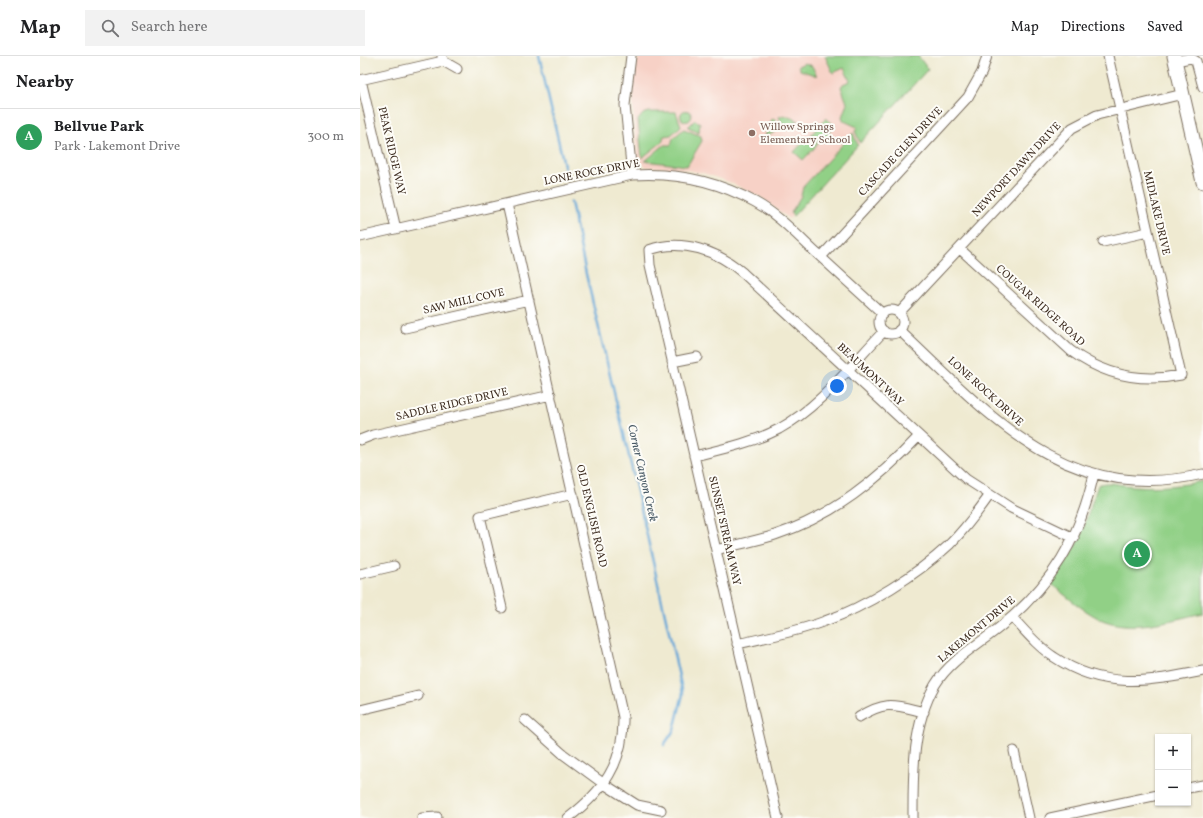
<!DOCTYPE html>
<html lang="en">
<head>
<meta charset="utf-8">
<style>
	body { margin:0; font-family:Vollkorn,serif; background:#f2f2f2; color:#202124 }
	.controls { position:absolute; right:12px; bottom:12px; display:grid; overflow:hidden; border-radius:0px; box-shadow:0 1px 3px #0004 }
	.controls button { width:36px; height:36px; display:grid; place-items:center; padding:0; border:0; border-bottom:1px solid #e0e0e0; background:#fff; color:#202124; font:20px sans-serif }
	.you { position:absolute; left:477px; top:330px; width:14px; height:14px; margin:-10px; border:3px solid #fff; border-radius:50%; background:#1a73e8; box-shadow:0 0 0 6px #1a73e833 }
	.badge { display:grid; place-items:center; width:26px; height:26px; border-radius:50%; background:#111827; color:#fff; font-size:13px; font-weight:700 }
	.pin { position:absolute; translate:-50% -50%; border:2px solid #fff; box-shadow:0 1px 4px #0006 }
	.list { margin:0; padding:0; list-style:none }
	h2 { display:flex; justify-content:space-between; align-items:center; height:52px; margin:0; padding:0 16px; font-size:17px }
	h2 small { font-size:13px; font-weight:400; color:#757577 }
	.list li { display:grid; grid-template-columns:26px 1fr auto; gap:12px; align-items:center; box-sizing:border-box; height:56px; padding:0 16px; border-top:1px solid #e0e0e0 }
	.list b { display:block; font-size:15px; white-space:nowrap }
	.list p { margin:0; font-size:13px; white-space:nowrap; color:#757577 }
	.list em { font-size:13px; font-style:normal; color:#757577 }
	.icon { flex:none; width:22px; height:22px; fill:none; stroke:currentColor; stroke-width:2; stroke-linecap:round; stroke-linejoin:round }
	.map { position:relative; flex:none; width:843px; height:762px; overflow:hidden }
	header { display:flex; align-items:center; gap:24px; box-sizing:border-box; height:56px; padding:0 20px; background:#fff; border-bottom:1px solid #e0e0e0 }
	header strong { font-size:19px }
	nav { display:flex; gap:22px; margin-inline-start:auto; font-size:14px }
	.search { width:280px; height:36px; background:#f2f2f2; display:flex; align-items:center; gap:10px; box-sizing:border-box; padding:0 14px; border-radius:0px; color:#757577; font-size:15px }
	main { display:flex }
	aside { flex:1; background:#fff }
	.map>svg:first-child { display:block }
	.built { fill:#f7d1c6 }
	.green { fill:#91d086; stroke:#667d52 }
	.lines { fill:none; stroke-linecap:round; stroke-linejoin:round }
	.stream { stroke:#62a6d7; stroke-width:2.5 }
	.street-casing { stroke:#7a6d5d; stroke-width:11 }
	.secondary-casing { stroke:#7a6d5d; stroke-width:15 }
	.street { stroke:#fff; stroke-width:9 }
	.secondary { stroke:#fff; stroke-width:13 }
	.education-dot { fill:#8d6e63; stroke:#fdfcf7; stroke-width:1.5 }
	.labels { text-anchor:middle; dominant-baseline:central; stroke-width:4; stroke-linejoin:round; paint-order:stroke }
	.education-label { font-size:11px; fill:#785e54; stroke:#fdfcf7; text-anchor:start }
	.street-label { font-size:11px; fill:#3b2a1e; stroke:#fdfcf7 }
	.water-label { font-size:12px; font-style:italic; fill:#4b5c68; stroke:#fdfcf7 }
</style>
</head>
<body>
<header>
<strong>Map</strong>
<div class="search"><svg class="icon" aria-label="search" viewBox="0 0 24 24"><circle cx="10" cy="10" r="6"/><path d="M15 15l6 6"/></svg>Search here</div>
<nav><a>Map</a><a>Directions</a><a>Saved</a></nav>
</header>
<main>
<aside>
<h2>Nearby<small></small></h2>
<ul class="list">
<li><span class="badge" style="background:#2e9e5b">A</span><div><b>Bellvue Park</b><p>Park · Lakemont Drive</p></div><em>300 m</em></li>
</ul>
</aside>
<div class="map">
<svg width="843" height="762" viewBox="0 0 843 762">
	<rect width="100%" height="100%" fill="#fdfcf7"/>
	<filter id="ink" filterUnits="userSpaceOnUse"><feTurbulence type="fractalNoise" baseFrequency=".025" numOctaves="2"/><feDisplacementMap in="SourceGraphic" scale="8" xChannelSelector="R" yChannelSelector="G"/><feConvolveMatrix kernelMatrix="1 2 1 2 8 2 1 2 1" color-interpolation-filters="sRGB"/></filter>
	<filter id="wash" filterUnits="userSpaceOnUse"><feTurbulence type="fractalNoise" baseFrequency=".012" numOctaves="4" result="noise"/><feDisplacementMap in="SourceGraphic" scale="16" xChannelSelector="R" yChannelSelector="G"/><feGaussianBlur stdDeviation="0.9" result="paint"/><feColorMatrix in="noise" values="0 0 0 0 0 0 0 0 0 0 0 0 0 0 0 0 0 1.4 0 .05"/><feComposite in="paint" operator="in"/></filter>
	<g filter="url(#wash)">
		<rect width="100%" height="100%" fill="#efead1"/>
		<!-- built -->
		<path class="built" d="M 279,0 L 558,0 L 568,13 L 429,163 L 402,142 L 369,126 L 346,118 L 318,112 L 287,111 L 280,106 L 277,100 L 273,51 L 274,19 Z"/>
		<!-- green -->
		<path class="green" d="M 465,0 L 558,0 L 568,13 L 500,87 L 495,75 L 497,71 L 484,65 L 482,61 L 487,47 L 481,31 L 483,28 L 490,25 L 484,12 L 473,17 Z
			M 445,7 L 452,10 L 457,20 L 440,14 L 438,10 Z
			M320.5 60a5.5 5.5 0 1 1 11 0a5.5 5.5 0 1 1-11 0Z
			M 289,56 L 316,56 L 321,70 L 311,79 L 304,80 L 302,86 L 282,102 L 278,64 L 283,58 Z
			M 424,59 L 439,65 L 428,70 L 422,68 L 419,61 Z
			M 466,62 L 475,70 L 460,87 L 451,79 Z
			M 415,63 L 418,69 L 415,76 L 405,81 L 411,64 Z
			M 335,64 L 340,67 L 339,76 L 328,71 Z
			M 324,73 L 341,80 L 342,85 L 327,110 L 285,105 L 304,89 L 311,89 L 313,82 Z
			M 493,77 L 498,89 L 433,160 L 431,158 L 432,155 L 441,140 L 443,131 Z
			M 449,80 L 458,88 L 443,104 L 434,96 Z
			M 843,425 L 843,557 C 810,564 770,578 738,562 C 721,553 706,540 691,528 L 708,503 L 720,482 L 738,429 C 746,425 755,428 763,429 C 790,432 816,431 843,425 Z"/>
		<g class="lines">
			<!-- stream -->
			<path class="stream" d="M 179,0 L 206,118
				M 211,146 L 226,218 L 266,387 L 323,638 L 314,674 L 304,689"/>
		</g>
	</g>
	<g filter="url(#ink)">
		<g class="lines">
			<!-- street casing -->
			<g class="street-casing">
				<path id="street" d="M 82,0 L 83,5 L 97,13
					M 271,0 L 265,49 L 272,119
					M 815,5 L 831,2 L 836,5 L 843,31
					M 0,24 L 83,5
					M 1,24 L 36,173
					M 147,148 L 263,661 C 264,708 243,735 208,762
					M 0,181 L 272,119 C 315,116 357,125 395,146 C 417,158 435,177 453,194 C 476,215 500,237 523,258
					M 743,186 L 788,176
					M 600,193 L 711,295 C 744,319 781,327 821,319 L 748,0
					M 461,201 L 608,41 L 622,16 L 627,0
					M519 266a12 12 0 1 1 24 0a12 12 0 1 1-24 0Z
					M 539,257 L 712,72 L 737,59 L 823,38
					M 45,272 L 169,244
					M 539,274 C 630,359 704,450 843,418
					M 312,306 L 337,301
					M 0,384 L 13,379 L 191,339
					M 334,400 C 363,393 392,387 419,373 C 461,350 491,309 524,275
					M 356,494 C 375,489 396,485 415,479 C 473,460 518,424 559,380
					M 0,518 L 34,510
					M 142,552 L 120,460 L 213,438
					M 652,561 C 665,575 678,591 694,601 C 743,634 788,626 843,615
					M 377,588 C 407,581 437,576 465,565 C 506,551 558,518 589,489 C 604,474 617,457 629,440
					M 0,654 L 58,640
					M 499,661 C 527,644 534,649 564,656
					M 165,664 L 203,698 L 244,728 L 277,749 L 301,754
					M 654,695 L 669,762
					M 828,732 L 843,729
					M 62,762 L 77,761
					M 418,762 L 290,209 L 289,194 C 322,182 358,195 383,217 L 606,423 L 651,452 L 714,482
					M 553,762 C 553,718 552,669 575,629 C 590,604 618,589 640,571 C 692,529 720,482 734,418
					M 690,762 L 798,739"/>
			</g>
			<!-- secondary casing -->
			<g class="secondary-casing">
				<path id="secondary" d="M 814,0 L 843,126"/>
			</g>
			<!-- street -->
			<use href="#street" class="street"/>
			<!-- secondary -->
			<use href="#secondary" class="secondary"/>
		</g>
	</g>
	<!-- markers -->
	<circle class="education-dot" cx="392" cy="77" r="4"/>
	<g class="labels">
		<!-- education labels -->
		<g class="education-label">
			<text x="400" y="71">Willow Springs<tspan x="400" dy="13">Elementary School</tspan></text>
		</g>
		<!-- street labels -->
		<g class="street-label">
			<text transform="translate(31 95) rotate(77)">PEAK RIDGE WAY</text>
			<text transform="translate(541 96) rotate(-47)">CASCADE GLEN DRIVE</text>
			<text transform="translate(657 114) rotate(-47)">NEWPORT DAWN DRIVE</text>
			<text transform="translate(232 117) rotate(-11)">LONE ROCK DRIVE</text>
			<text transform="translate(796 157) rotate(77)">MIDLAKE DRIVE</text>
			<text transform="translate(104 246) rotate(-13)">SAW MILL COVE</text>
			<text transform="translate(680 250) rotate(42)">COUGAR RIDGE ROAD</text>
			<text transform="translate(510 319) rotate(43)">BEAUMONT WAY</text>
			<text transform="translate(625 336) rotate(42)">LONE ROCK DRIVE</text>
			<text transform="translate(92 349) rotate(-13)">SADDLE RIDGE DRIVE</text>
			<text transform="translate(231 460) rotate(77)">OLD ENGLISH ROAD</text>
			<text transform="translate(364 475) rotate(77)">SUNSET STREAM WAY</text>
			<text transform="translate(617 574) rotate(-40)">LAKEMONT DRIVE</text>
		</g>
		<!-- water labels -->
		<g class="water-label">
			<text transform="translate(282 417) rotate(77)">Corner Canyon Creek</text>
		</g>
	</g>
</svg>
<div class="controls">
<button>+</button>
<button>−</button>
</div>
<div class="you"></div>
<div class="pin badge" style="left:777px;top:498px;background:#2e9e5b">A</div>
</div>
</main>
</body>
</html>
